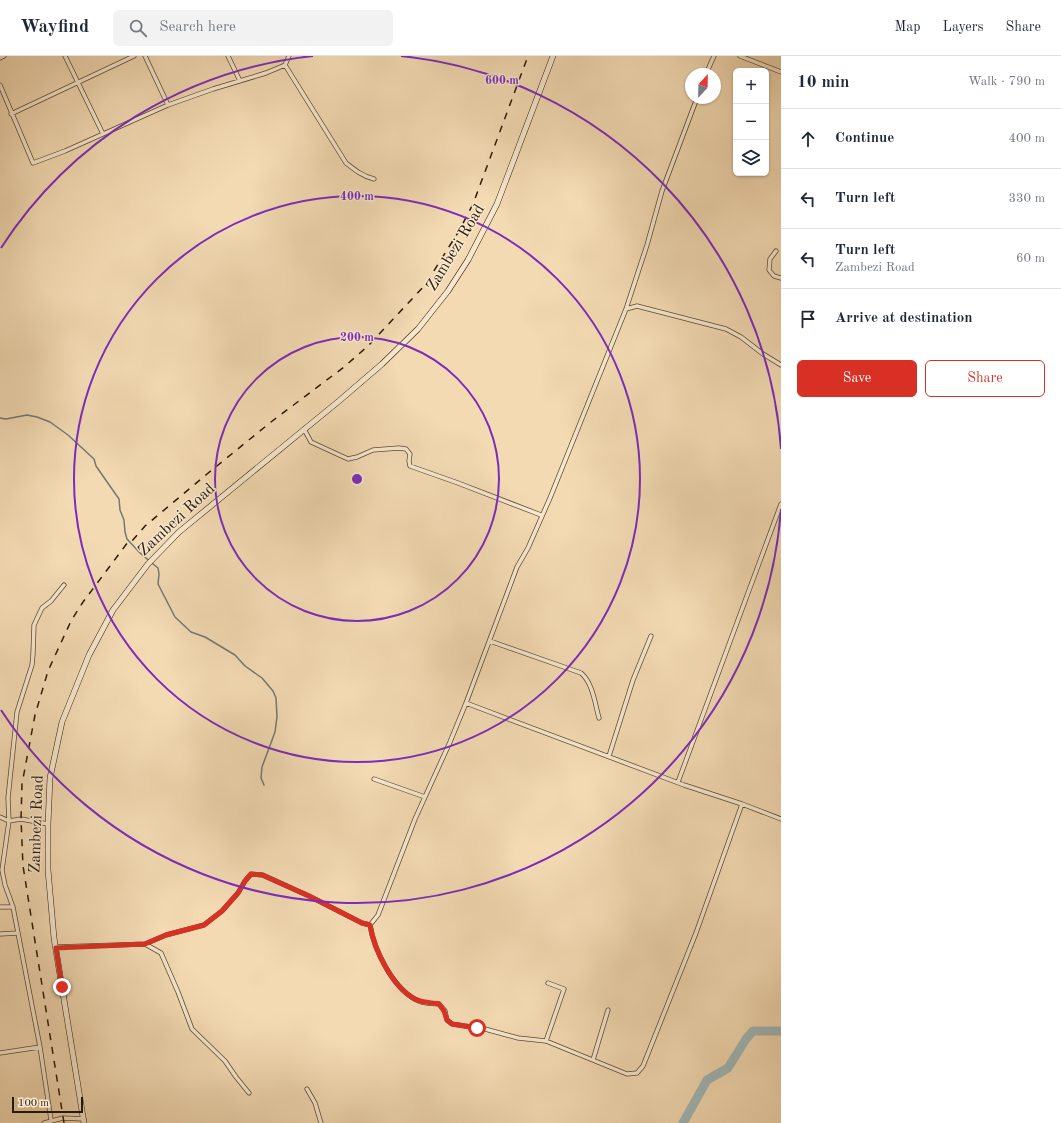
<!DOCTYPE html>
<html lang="en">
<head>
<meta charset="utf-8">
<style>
	body { margin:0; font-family:"Old Standard TT",serif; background:#f2f2f3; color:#1f2937 }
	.controls { position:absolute; right:12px; top:12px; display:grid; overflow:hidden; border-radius:6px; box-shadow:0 1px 3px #0004 }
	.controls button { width:36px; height:36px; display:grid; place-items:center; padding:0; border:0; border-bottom:1px solid #e0e1e3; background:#fff; color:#1f2937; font:20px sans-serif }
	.compass { position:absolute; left:685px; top:12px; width:36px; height:36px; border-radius:50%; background:#fff; box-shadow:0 1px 3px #0004; rotate:22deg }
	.scale { position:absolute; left:12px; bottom:10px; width:71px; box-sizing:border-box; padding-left:4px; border:2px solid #2a1a08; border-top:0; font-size:11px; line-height:14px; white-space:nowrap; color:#2a1a08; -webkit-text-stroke:3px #f7e7ce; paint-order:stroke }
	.stop { position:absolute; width:12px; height:12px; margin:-9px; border:3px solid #d93025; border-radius:50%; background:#fff }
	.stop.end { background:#d93025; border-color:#fff; box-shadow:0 1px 4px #0008 }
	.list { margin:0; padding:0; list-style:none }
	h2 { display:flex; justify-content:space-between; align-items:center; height:52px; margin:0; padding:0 16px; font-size:17px }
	h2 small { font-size:13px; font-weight:400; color:#747a83 }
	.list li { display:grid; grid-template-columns:26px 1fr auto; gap:12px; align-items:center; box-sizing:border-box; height:60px; padding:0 16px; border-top:1px solid #e0e1e3 }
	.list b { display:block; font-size:15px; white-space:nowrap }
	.list p { margin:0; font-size:13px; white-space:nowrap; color:#747a83 }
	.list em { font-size:13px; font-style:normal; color:#747a83 }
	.actions { display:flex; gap:8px; padding:12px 16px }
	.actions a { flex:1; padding:9px 0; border:1px solid #d93025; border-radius:6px; text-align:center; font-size:14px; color:#d93025 }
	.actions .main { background:#d93025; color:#fff }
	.icon { flex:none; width:22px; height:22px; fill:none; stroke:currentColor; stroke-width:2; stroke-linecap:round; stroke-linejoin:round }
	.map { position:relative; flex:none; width:781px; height:1067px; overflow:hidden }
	header { display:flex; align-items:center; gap:24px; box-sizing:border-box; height:56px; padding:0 20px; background:#fff; border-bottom:1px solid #e0e1e3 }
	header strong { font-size:19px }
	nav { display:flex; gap:22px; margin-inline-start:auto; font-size:14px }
	.search { width:280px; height:36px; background:#f2f2f3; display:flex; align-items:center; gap:10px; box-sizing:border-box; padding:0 14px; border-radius:6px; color:#747a83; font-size:15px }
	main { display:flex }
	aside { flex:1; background:#fff }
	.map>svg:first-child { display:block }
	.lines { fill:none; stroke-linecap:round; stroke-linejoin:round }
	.stream { stroke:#717972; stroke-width:1.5 }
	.river { stroke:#a0b8b8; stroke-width:9 }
	.street-casing { stroke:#5c4a33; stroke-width:5 }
	.secondary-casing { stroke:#2a1a08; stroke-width:6 }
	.street { stroke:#f7e7ce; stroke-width:3.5 }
	.secondary { stroke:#f7e7ce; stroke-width:5 }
	.rail { stroke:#2a1a08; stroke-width:1.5; stroke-dasharray:7 7; stroke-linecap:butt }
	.route { stroke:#d93025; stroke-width:5 }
	.ring { fill:none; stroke:#7b2cbf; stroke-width:2 }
	.labels { text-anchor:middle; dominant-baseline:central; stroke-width:3; stroke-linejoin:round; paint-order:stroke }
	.street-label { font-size:16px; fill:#2a1a08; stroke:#f7e7ce }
	.centre { fill:#7b2cbf; stroke:#f7e7ce; stroke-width:2 }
	.ring-label { font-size:12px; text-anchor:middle; font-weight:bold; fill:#7b2cbf; stroke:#f7e7ce; stroke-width:3; stroke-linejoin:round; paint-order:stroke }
</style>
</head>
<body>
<header>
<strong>Wayfind</strong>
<div class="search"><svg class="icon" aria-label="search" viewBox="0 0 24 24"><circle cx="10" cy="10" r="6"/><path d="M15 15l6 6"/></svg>Search here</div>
<nav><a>Map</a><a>Layers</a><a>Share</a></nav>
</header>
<main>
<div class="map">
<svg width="781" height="1067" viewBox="0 0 781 1067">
	<rect width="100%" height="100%" fill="#f3dab3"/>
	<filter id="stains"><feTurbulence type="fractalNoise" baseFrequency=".005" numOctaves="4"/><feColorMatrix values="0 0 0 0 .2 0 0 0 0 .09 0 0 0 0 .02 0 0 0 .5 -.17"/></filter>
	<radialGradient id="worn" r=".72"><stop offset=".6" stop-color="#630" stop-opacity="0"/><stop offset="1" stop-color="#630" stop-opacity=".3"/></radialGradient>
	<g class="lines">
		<!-- stream -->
		<path class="stream" d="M 0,362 L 6,363 L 27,359 L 37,361 L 50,366 L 68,379 L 94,403 L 96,410 L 119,443 L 120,454 L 124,464 L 125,476 L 127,483 L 140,497 L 158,512 L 159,518 L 158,528 L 175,561 L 191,576 L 205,581 L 235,599 L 245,610 L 262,622 L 273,635 L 276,642 L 277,661 L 275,676 L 262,711 L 261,722 L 264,729"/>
		<!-- river -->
		<path class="river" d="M 683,1067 L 707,1024 L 728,1012 L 746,983 L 753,975 L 781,975"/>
		<!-- street casing -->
		<g class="street-casing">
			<path id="street" d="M 65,0 L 103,78
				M 145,0 L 168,49
				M 228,0 L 240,25
				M 740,0 L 781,16
				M 0,2 L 4,0
				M 285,9 L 346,107 C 355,114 362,120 374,123
				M 706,18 L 714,0
				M 0,29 L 33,107 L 65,95 L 168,49 L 213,33 L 266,17 L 285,9 L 289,0
				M 11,58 L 134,0
				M 776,195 L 770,203 L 769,214 L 774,220 L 781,222
				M 626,253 L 637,250 L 726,273 L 741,281 L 763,298 L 781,309
				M 304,373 L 311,386 L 348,403 L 357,401 L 373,394 L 399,392 L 406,393 L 410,398 L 409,405 L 410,410 L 458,427 L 541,459
				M 490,585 L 581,617 C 593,627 595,648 599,662
				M 609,700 L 633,624 L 651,580
				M 374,723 L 425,741
				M 678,726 L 781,448
				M 742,748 L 781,763
				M 0,761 L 9,765 L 21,763 L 48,768
				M 0,851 L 13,851
				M 370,869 C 374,894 394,936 421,946 C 426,948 433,947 439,948 L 445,955 L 447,964 L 452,968 L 485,973 L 518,982 L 546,985 L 627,1018 L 637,1017 L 643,1010 L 696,877 L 742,748 L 684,729 L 466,647
				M 0,878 L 18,877
				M 145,888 L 161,897 L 178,936 L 192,973 L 225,1005 L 236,1021 L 249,1037
				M 56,891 L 145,888 L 166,879 L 204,869 L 222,855 L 238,837 L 245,825 L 251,818 L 263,819 L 309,840 L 362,867 L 370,869 L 378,859 L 415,763 L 450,686 L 466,647 L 517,511 L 528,492 L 550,442 L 626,253 L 647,189 L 662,135 L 697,42
				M 546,985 L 564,933 L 548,927
				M 0,997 L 40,991
				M 593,1004 L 608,954
				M 307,1033 L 315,1047 L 321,1067
				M 51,1064 L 40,991 L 13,851 L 5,829 L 2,814 L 9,765 L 8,742 L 17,656 L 32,609 L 33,598 L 34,569 L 42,552 L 51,545 L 64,529
				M 44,1067 L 63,1062 L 84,1063"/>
		</g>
		<!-- secondary casing -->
		<g class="secondary-casing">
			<path id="secondary" d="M 84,1067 L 54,882 L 48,814 L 48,768 L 50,722 L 62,666 L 89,599 L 113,554 L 148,508 L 179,476 L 339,345 L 382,308 L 418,273 L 448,235 L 468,204 L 497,148 L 553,0"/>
		</g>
		<!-- street -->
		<use href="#street" class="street"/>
		<!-- secondary -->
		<use href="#secondary" class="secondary"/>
		<!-- rail -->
		<path class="rail" d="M 64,1067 L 23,810 L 21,763 L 22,728 L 35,659 L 48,615 L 71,565 L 83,546 L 128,486 L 131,486 L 145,470 L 207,418 L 271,366 L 344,311 L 368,290 L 425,229 L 459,175 L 473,148 L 528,0"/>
	</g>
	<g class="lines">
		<!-- route -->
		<path class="route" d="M 62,931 L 56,892 L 145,888 L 166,879 L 204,869 L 222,855 L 238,837 L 245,825 L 251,818 L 262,819 L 309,840 L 362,867 L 370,869 C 374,893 392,931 415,943 C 422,947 430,946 439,948 L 444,955 L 447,964 L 452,968 L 477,972"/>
	</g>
	<!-- distance rings -->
	<g class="ring">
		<circle cx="357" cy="423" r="142"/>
		<circle cx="357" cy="423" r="283"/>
		<path d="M781 453A425 425 0 0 1 1 654M1 192A425 425 0 0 1 313 0M401 0A425 425 0 0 1 781 393"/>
	</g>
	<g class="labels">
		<!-- street labels -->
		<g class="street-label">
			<text transform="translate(456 192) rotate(-59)">Zambezi Road</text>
			<text transform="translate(177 464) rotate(-43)">Zambezi Road</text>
			<text transform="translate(37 768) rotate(-88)">Zambezi Road</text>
		</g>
	</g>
	<circle cx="357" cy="423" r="6" class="centre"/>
	<g class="ring-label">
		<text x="502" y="28">600 m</text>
		<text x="357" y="144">400 m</text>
		<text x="357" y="285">200 m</text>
	</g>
	<rect width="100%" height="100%" filter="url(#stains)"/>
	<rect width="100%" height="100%" fill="url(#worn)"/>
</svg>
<div class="controls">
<button>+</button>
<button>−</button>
<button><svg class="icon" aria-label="layers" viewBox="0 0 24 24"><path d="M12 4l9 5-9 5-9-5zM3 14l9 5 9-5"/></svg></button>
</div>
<svg class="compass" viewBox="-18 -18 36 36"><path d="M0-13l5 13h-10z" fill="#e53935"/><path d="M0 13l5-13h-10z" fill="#747a83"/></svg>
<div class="scale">100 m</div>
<div class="stop" style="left:477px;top:972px"></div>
<div class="stop end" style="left:62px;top:931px"></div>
</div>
<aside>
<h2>10 min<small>Walk · 790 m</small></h2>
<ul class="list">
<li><svg class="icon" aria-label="ahead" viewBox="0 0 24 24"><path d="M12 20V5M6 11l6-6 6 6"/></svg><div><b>Continue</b></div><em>400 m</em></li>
<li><svg class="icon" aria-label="left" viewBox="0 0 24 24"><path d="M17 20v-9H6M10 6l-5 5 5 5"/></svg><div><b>Turn left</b></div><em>330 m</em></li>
<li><svg class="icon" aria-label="left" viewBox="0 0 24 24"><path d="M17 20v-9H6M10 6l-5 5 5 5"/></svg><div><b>Turn left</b><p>Zambezi Road</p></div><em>60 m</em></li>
<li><svg class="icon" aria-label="arrive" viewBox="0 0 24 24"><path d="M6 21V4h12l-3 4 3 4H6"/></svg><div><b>Arrive at destination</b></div></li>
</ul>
<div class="actions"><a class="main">Save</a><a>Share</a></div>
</aside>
</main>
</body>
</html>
